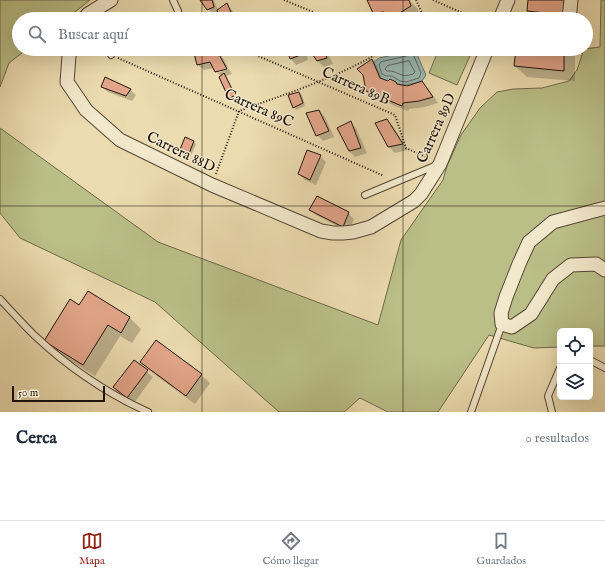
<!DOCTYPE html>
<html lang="es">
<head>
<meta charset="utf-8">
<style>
	body { margin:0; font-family:"IM FELL English",serif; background:#f2f2f3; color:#1f2937 }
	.controls { position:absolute; right:12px; bottom:12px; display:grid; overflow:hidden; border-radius:6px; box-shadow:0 4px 16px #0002 }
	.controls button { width:36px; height:36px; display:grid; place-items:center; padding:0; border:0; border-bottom:1px solid #e0e1e3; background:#fff; color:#1f2937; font:20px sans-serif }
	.scale { position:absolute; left:12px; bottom:10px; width:93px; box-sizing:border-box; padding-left:4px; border:2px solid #21130d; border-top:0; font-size:11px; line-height:14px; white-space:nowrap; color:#21130d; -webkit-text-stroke:3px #f2e8cb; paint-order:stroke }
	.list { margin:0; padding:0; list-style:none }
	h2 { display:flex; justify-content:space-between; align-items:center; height:52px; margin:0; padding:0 16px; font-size:17px }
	h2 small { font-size:13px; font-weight:400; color:#747a83 }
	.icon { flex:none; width:22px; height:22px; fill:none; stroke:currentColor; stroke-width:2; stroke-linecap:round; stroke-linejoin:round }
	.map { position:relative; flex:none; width:605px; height:412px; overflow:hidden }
	.search { position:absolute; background:#fff; box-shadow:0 4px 16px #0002; left:12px; right:12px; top:12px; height:44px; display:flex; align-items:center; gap:10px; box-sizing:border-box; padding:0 14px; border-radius:22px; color:#747a83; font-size:15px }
	.sheet { height:108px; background:#fff }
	nav { display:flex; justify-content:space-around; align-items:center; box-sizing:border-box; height:56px; border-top:1px solid #e0e1e3; background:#fff; font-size:11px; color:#747a83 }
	nav a { display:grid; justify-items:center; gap:2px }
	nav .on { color:#8f2418 }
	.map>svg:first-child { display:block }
	.green { fill:#babf88; stroke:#6e694a }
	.water { fill:#9bb9b4; stroke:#6a7771 }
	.shadow { fill:#0003 }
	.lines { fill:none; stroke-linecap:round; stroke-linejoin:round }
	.shore { stroke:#5e6660; stroke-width:1 }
	.building { fill:#e2a589; stroke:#21130d }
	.lane-casing { stroke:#544536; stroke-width:8 }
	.street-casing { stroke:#544536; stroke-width:15 }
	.path { stroke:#21130d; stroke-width:2; stroke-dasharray:1 2; stroke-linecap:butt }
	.lane { stroke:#f2e8cb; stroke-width:6 }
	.street { stroke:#f2e8cb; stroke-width:13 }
	.grid { fill:none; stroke:#21130d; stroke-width:1; stroke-opacity:0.55 }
	.labels { text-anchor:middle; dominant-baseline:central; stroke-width:3; stroke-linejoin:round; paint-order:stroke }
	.street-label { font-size:15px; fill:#21130d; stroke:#f2e8cb }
</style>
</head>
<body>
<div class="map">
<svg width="605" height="412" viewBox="0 0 605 412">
	<rect width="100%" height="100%" fill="#ebdbaf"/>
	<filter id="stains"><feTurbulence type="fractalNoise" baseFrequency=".005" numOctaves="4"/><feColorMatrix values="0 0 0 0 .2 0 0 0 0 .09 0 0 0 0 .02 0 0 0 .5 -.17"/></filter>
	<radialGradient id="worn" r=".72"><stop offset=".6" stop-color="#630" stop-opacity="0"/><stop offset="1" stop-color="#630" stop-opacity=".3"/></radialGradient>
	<!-- green -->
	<path class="green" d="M 0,0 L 90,0 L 66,19 L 19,19 L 19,49 L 27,49 L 9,63 L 0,87 Z
		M 601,0 L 605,0 L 605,346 L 590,346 L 590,331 L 560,331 L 560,347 L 534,348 L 489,335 L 438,412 L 388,412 L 360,398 L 344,412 L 279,412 L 155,302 L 20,238 L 0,213 L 0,128 L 158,242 L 378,325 L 401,240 L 443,180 L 447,166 L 461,135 L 480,108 L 497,92 L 513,89 L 542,88 L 569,81 L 577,70 L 584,49 L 600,47 Z
		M 439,49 L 473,49 L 457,85 L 429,73 Z"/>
	<!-- water -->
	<path class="water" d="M 415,50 L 426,75 L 422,81 C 402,87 399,86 380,78 L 373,63 L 379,58 Z"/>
	<!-- shadow -->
	<path class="shadow" d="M 201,0 L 214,0 L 218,10 L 227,4 L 232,10 L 237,19 L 221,19 L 219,13 L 214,16 Z
		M 368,0 L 409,0 L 418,9 L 419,15 L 413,19 L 380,19 L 374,13 Z
		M 529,0 L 573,0 L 573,19 L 536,19 L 528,11 Z
		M 194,49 L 215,49 L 220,53 L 228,67 L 217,71 L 217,72 L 214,68 L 204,70 L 198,65 Z
		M 288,49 L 306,49 L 308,60 L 296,65 L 291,59 Z
		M 318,49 L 323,49 L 328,54 L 333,64 L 324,67 L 318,61 Z
		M 517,49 L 575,49 L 575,81 L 527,77 L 515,66 Z
		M 372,60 L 377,66 L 383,81 L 407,87 L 422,82 L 428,88 L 438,103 L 425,107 L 409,109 L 408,111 L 373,97 L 366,91 Z
		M 229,69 L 232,74 L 226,76 L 237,98 L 233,101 L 230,99 L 220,77 L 221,76 L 217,73 Z
		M 102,87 L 130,90 L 136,95 L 132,101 L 108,92 Z
		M 299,93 L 302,95 L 305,106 L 296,110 L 294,107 Z
		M 319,111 L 325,117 L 334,137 L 323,141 L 317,135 Z
		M 387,120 L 393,126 L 408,150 L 395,153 L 389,147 Z
		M 350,122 L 356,128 L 367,153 L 355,157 L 349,151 Z
		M 193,141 L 196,144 L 190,158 L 180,152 Z
		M 320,156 L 326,162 L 316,185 L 305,180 L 299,174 Z
		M 310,210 L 348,213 L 354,219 L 349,232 L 316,215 Z
		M 89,292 L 130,318 L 141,329 L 132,343 L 120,336 L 95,376 L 56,352 L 45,340 L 79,306 Z
		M 134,361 L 153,377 L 134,403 L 114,387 Z
		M 141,362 L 201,375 L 210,383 L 195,404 L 150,371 Z"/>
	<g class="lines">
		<!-- shore -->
		<path class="shore" d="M 412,55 L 414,56 L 421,73 L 419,78 L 406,82 L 400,81 L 392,76 L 386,76 L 382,74 L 379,65 L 381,62 Z
			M 409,61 L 415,72 L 413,74 C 399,79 399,70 387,71 L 385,69 L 387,66 Z"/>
	</g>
	<!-- building -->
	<path class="building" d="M 200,0 L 212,0 L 214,7 L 207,10 Z
		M 367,0 L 409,0 L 411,6 L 390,19 L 384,12 L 373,13 Z
		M 528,0 L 564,0 L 564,15 L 527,11 Z
		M 227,3 L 234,19 L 220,19 L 217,10 Z
		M 294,14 L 303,19 L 285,19 L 284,18 Z
		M 193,49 L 216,49 L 227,69 L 215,72 L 210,62 L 197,65 Z
		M 287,49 L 302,49 L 303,54 L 290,59 Z
		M 315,49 L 323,49 L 327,58 L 317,61 L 310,51 Z
		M 516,49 L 564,49 L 564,71 L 514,66 Z
		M 372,59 L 380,78 L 388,81 L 390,79 L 396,82 L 397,84 L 407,86 L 422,81 L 433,97 L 419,101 L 403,103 L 402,106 L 366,91 L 363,75 L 357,69 Z
		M 224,73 L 235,95 L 229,99 L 219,77 Z
		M 105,77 L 131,89 L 126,96 L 101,87 Z
		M 299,92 L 303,103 L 293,108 L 288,95 Z
		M 319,110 L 329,131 L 316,136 L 306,113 Z
		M 387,119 L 403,144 L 388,147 L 375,123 Z
		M 351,121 L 361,148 L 349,151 L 337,128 Z
		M 185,137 L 194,141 L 188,156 L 179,152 Z
		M 307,150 L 321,155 L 310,180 L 298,174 Z
		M 317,196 L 349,212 L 343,227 L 309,210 Z
		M 88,291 L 130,317 L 121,333 L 108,325 L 83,365 L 44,341 L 70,299 L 79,305 Z
		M 156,340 L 202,374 L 186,396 L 140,362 Z
		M 134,360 L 148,370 L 127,398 L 113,387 Z"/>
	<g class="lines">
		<!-- lane casing -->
		<g class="lane-casing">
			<path id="lane" d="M 173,0 L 178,11
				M 108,49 L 111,55
				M 365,195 L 437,165
				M 0,299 C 11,311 22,323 34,335 C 67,366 106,393 148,412
				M 590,360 L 605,368
				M 471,412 L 502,324
				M 552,412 L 548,396 L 560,368"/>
		</g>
		<!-- street casing -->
		<g class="street-casing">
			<path id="street" d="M 84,19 L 88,14 L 111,0
				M 500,19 L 508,0
				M 569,19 L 571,0
				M 71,49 L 69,56 L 67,82 L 86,110 L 120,140 L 212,185 L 321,231 L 333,233 L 343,233 L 353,232 L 371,227 L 414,201 L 421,194 L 440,164 L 487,49
				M 605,208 L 553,222 L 529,242 L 519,264 L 506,297 L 501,313 L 502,324 L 512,327 L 531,314 L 553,279 L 571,265 L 596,264 L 605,270"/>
		</g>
		<!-- path -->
		<path class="path" d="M 284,0 L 330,19
			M 416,0 L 425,19
			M 433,0 L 476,19
			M 449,19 L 465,15
			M 242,49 L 395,115 L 406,148 L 428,158
			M 118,58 L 384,176
			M 216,174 L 239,111 C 288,93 340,77 385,49"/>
		<!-- lane -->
		<use href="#lane" class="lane"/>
		<!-- street -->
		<use href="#street" class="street"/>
	</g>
	<!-- grid -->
	<path class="grid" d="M 202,0 L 202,19M 403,0 L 403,19M 202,49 L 202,412M 403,49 L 403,412M 0,206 L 605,206"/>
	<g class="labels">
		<!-- street labels -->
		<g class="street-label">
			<text transform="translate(356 86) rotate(24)">Carrera 89B</text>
			<text transform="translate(259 108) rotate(24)">Carrera 89C</text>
			<text transform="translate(436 128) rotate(-66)">Carrera 89D</text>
			<text transform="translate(181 152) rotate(26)">Carrera 88D</text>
		</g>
	</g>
	<rect width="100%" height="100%" filter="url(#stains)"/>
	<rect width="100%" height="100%" fill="url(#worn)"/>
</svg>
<div class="controls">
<button><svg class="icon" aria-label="locate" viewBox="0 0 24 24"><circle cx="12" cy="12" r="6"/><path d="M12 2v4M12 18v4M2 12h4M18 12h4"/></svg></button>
<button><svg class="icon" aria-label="layers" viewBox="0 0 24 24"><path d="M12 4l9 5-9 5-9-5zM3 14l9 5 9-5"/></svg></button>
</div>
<div class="scale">50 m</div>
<div class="search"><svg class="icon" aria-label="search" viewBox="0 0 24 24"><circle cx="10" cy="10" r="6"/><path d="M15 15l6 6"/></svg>Buscar aquí</div>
</div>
<section class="sheet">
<h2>Cerca<small>0 resultados</small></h2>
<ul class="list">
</ul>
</section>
<nav>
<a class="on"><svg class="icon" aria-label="map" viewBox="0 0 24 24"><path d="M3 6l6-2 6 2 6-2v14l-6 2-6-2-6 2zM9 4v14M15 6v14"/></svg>Mapa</a>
<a><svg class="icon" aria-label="directions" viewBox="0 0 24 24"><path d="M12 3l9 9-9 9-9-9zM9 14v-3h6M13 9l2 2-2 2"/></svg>Cómo llegar</a>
<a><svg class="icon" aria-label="saved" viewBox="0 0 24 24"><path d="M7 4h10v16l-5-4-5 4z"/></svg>Guardados</a>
</nav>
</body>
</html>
